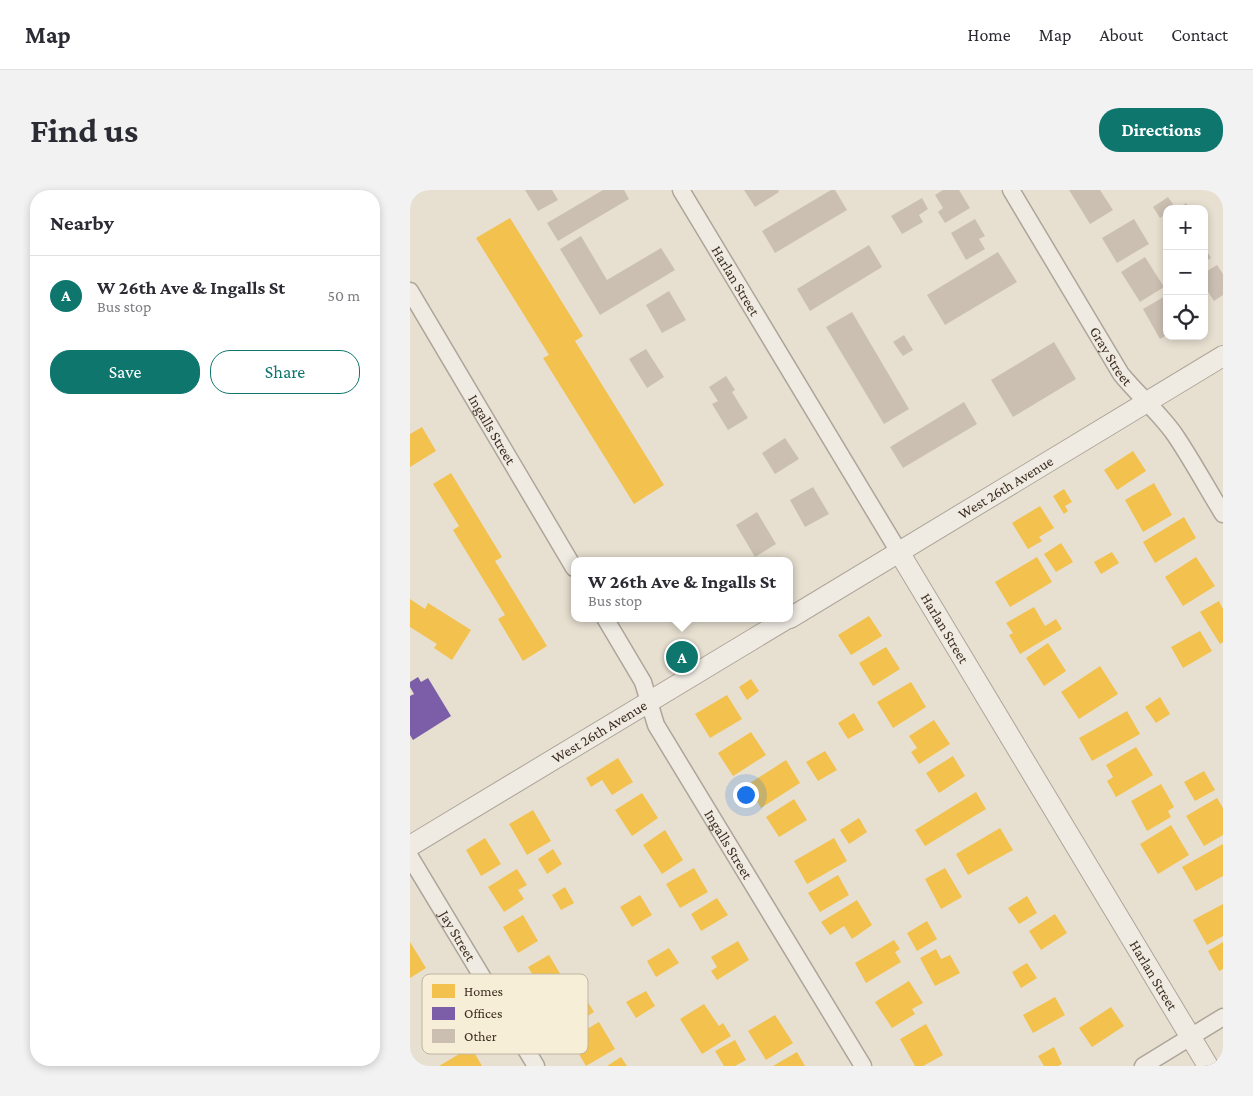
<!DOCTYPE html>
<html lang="en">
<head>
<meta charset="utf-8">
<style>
	body { margin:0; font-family:"Crimson Pro",serif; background:#f2f2f3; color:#2b2b33 }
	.controls { position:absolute; right:15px; top:15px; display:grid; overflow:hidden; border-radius:10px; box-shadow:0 2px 8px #0003 }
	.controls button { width:45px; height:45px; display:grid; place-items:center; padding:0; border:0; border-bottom:1px solid #e1e1e2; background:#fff; color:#2b2b33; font:25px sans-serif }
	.you { position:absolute; left:335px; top:604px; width:18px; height:18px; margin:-12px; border:4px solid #fff; border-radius:50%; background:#1a73e8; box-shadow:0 0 0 8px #1a73e833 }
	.badge { display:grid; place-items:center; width:32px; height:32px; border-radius:50%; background:#0f766e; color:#fff; font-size:16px; font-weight:700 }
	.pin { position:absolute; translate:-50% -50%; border:2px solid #fff; box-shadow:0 1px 5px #0006 }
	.popup { position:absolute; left:161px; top:367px; width:222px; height:65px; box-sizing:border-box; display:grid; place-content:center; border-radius:10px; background:#fff; filter:drop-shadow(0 1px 4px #0005); font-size:16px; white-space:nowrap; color:#7c7c81 }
	.popup b { font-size:19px; color:#2b2b33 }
	.popup::after { content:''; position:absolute; left:50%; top:100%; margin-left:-10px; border:10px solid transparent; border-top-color:#fff }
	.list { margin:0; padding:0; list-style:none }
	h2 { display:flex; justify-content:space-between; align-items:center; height:65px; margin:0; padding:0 20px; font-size:21px }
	h2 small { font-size:16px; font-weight:400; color:#7c7c81 }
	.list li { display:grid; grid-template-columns:32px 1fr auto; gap:15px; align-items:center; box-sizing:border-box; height:80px; padding:0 20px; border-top:1px solid #e1e1e2 }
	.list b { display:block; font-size:19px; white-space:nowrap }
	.list p { margin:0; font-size:16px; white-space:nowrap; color:#7c7c81 }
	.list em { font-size:16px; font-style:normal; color:#7c7c81 }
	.actions { display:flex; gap:10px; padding:15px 20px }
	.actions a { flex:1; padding:11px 0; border:1px solid #0f766e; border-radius:20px; text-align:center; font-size:18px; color:#0f766e }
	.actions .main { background:#0f766e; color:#fff }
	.icon { flex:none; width:28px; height:28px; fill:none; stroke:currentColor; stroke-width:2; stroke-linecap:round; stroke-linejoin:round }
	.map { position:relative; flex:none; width:813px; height:876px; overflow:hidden; border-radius:20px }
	header { display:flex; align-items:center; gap:30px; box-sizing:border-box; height:70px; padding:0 25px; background:#fff; border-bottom:1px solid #e1e1e2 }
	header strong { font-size:24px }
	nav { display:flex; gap:28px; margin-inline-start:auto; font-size:18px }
	.intro { display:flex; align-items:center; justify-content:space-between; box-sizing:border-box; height:120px; padding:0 30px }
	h1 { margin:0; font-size:35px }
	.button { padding:12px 22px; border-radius:20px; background:#0f766e; color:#fff; font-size:18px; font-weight:700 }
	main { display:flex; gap:30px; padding:0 30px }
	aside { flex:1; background:#fff; border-radius:20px; box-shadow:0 2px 8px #0003 }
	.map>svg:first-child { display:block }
	.homes { fill:#f2c14e }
	.offices { fill:#7b5ea7 }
	.building { fill:#cbbfb2 }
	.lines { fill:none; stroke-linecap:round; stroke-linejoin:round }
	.minor-casing { stroke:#ada599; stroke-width:19 }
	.tertiary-casing { stroke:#ada599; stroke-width:22 }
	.minor { stroke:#efebe3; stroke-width:16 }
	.tertiary { stroke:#efebe3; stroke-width:20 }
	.labels { text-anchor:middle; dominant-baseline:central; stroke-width:5; stroke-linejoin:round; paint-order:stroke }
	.street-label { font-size:15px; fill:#3d2e20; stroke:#f7eed8 }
	.key { fill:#f7eed8; stroke:#bfb4a1; stroke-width:1 }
	.key-label { font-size:14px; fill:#3d2e20 }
</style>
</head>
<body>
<header>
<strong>Map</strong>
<nav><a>Home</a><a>Map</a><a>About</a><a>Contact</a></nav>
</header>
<div class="intro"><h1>Find us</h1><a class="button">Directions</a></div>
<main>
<aside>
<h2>Nearby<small></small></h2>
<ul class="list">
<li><span class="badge">A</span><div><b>W 26th Ave &amp; Ingalls St</b><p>Bus stop</p></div><em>50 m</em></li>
</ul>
<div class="actions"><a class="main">Save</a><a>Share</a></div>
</aside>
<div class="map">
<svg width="813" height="876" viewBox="0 0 813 876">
	<rect width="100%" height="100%" fill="#e7e0d1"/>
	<!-- homes -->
	<path class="homes" d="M 100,28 L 173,146 L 165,151 L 254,295 L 224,314 L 133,168 L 139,165 L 66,48 Z
		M 12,237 L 26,261 L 0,277 L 0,244 Z
		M 723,261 L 736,281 L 707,300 L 694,280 Z
		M 41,283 L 92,367 L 85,371 L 137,456 L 113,471 L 88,429 L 95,425 L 43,340 L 49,336 L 23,294 Z
		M 744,293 L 762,325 L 733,342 L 715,310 Z
		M 654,299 L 662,312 L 655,316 L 658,321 L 654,324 L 643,306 Z
		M 630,316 L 644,338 L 629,347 L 632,351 L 618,359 L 602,333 Z
		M 774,327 L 786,348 L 745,373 L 733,352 Z
		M 651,353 L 663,372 L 646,382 L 634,364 Z
		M 702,362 L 709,373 L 691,384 L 684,372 Z
		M 627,367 L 642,392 L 600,417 L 585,392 Z
		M 786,367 L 805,396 L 773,416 L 755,387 Z
		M 0,409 L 15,419 L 18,413 L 61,440 L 42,470 L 24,458 L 27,454 L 0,437 Z
		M 809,411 L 813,419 L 813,452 L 810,454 L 790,422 Z
		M 624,417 L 635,436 L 646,429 L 652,439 L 610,464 L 599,445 L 603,443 L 596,433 Z
		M 459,426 L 472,446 L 441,465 L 428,445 Z
		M 790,441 L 802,461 L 773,478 L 761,457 Z
		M 638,453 L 656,481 L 634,496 L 616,468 Z
		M 476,457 L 490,479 L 463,496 L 449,473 Z
		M 690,476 L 708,504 L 669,529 L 651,502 Z
		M 341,489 L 349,501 L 337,510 L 329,497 Z
		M 501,492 L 516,517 L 483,538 L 467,512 Z
		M 317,505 L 332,529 L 300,548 L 285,524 Z
		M 750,507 L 760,524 L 746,533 L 735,517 Z
		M 717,521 L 730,544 L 682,571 L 669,548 Z
		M 444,523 L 454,540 L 438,549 L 428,533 Z
		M 524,530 L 540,554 L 509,574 L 501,562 L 507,558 L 499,546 Z
		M 341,542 L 356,565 L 323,586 L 308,563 Z
		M 726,557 L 743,585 L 706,607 L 697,591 L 703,587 L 696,575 Z
		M 415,561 L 427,580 L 408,591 L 396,572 Z
		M 543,566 L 555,586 L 529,603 L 516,583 Z
		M 208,568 L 223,592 L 202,605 L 192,590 L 181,597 L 176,588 Z
		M 376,570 L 390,593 L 351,618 L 337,595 Z
		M 794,581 L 805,600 L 785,611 L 774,592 Z
		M 751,594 L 764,617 L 758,621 L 761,627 L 737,641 L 721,611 Z
		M 566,602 L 576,619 L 515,656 L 505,640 Z
		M 232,603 L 248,628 L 222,646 L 205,620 Z
		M 807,608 L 813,618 L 813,645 L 794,656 L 776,626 Z
		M 384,609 L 397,630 L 369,647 L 356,627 Z
		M 123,620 L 141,651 L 117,665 L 99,634 Z
		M 449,628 L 457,642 L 439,654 L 430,640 Z
		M 761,635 L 779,665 L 748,684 L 730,654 Z
		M 590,638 L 603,660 L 558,685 L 546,664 Z
		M 255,640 L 273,670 L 252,684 L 233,655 Z
		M 75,648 L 91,674 L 71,686 L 56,660 Z
		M 424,648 L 437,671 L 397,694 L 384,671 Z
		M 813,654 L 813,686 L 786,701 L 772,677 Z
		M 143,659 L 152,674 L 137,684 L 128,669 Z
		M 284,678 L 298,702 L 270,718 L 256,694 Z
		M 535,678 L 552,707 L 531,719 L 515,689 Z
		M 107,679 L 117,695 L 108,700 L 114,709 L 94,722 L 78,697 Z
		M 428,685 L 439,705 L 410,722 L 398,703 Z
		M 155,697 L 164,713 L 151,720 L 142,705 Z
		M 230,705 L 242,725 L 222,737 L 210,717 Z
		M 617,706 L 627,723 L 609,734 L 598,718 Z
		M 307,708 L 318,725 L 291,741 L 281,724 Z
		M 447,710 L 462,735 L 442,749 L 434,736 L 420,745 L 411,732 Z
		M 813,714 L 813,746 L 797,755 L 783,730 Z
		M 645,724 L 657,743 L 631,760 L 619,741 Z
		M 113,725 L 128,751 L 108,763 L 93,737 Z
		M 517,731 L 527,749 L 507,761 L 497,743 Z
		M 484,750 L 490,759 L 485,762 L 491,772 L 456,793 L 445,773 Z
		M 328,751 L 339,770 L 307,790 L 301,781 L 307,777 L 301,767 Z
		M 0,752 L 16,778 L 0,788 Z
		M 813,752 L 813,779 L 809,781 L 798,761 Z
		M 259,758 L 269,773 L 246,787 L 237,771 Z
		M 526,759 L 531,769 L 540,765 L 550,783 L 525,796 L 510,768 Z
		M 139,765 L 155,792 L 140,801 L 134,791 L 128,794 L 118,777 Z
		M 617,773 L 627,788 L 611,798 L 602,782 Z
		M 499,791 L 513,813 L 502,819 L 505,824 L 482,838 L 465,812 Z
		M 168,796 L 184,822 L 155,840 L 146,825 L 152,821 L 145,810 Z
		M 236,801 L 245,816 L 226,828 L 216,812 Z
		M 645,807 L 655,825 L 623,843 L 613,825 Z
		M 294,814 L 309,836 L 313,833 L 321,846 L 292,864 L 270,829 Z
		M 701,817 L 714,836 L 682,857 L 669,838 Z
		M 42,822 L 56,846 L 35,859 L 21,835 Z
		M 365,825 L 383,853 L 356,870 L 338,841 Z
		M 189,832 L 205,859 L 176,876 L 160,849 Z
		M 516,834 L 533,865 L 513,876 L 505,876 L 490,849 Z
		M 325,850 L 336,870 L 325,876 L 314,876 L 305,861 Z
		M 61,857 L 72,876 L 29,876 Z
		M 644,857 L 652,874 L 648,876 L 634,876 L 628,866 Z
		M 387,862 L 395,876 L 363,876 Z
		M 211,867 L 217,876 L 197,876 Z"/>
	<!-- offices -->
	<path class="offices" d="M 8,487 L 11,492 L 18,488 L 41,526 L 3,550 L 0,545 L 0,506 L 4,504 L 0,497 L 0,492 Z"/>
	<!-- building -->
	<path class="building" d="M 115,0 L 142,0 L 148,10 L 128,21 Z
		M 193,0 L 214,0 L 219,9 L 148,51 L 137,33 Z
		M 334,0 L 368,0 L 369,2 L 345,17 Z
		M 421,0 L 425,0 L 437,20 L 365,63 L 352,41 Z
		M 533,0 L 549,0 L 560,18 L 535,33 L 528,22 L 533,18 L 525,5 Z
		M 659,0 L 690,0 L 703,20 L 680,34 Z
		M 758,7 L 765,17 L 763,19 L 757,19 L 757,23 L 750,28 L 743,17 Z
		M 512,8 L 518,19 L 509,25 L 513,32 L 492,44 L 481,26 Z
		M 776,13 L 780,19 L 767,19 Z
		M 565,29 L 575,46 L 569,49 L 575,59 L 556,70 L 541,43 Z
		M 724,29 L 739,54 L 707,73 L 692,48 Z
		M 171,46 L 197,90 L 251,58 L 265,80 L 190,125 L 150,59 Z
		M 459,55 L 472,77 L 400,121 L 387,99 Z
		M 794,57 L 801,68 L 794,72 Z
		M 588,62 L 607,92 L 535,135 L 517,105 Z
		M 735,67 L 754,97 L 730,112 L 711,82 Z
		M 807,75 L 813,84 L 813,105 L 804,111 L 794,96 L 794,83 Z
		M 259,101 L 276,130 L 252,143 L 236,115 Z
		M 757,105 L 757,145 L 750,149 L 733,119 Z
		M 442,122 L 499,219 L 474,234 L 416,137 Z
		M 494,145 L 503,160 L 493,166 L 483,152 Z
		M 644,152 L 666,189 L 603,227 L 581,190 Z
		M 236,159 L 254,187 L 237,198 L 219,169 Z
		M 316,186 L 325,200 L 322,202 L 338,228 L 318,240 L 302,214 L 308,211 L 299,197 Z
		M 554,212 L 567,234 L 493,278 L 480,257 Z
		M 375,248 L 389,269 L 365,284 L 352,263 Z
		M 403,297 L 419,324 L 395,337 L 380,310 Z
		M 347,322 L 366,354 L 345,367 L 326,335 Z"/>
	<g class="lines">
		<!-- minor casing -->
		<g class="minor-casing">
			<g id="minor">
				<path id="s1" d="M 271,0 L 489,362"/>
				<path id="s2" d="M 601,0 L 711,184 C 728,205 749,222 765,245 C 782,270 797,298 813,324"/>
				<path id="s3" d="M 0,101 L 164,378"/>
				<path id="s4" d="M 195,428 L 233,492 L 246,535 L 453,876"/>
				<path id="s5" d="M 0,667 L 126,876"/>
				<path d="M 733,876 L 813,827"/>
			</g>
		</g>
		<!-- tertiary casing -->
		<g class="tertiary-casing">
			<g id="tertiary">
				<path id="s6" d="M 489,362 L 798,876"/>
				<path id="s7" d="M 380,428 L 813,166"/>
				<path id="s8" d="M 0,656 L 378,428"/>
			</g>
		</g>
		<!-- minor -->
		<use href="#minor" class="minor"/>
		<!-- tertiary -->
		<use href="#tertiary" class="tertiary"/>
	</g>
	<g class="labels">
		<!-- street labels -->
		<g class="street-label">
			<text stroke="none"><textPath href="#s1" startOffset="106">Harlan Street</textPath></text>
			<text stroke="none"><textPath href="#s2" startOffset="194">Gray Street</textPath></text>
			<text stroke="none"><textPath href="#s3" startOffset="161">Ingalls Street</textPath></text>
			<text stroke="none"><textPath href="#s7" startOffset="252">West 26th Avenue</textPath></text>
			<text stroke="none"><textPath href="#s6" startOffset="89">Harlan Street</textPath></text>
			<text stroke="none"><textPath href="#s8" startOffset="221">West 26th Avenue</textPath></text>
			<text stroke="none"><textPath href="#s4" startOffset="259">Ingalls Street</textPath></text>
			<text stroke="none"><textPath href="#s5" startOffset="92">Jay Street</textPath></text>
			<text stroke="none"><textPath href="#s6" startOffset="494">Harlan Street</textPath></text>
		</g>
	</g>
	<!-- legend -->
	<rect x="12" y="784" width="166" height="80" rx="8" class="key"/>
	<rect x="22" y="794" width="23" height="14" fill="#f2c14e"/>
	<rect x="22" y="817" width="23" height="13" fill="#7b5ea7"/>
	<rect x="22" y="839" width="23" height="14" fill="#cbbfb2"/>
	<g class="key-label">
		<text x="54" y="806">Homes</text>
		<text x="54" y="828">Offices</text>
		<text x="54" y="851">Other</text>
	</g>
</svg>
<div class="controls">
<button>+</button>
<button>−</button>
<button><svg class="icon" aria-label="locate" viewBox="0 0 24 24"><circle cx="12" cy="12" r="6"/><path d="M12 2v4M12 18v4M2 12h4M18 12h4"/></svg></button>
</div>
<div class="you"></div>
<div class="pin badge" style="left:272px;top:467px">A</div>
<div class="popup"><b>W 26th Ave &amp; Ingalls St</b>Bus stop</div>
</div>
</main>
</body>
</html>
